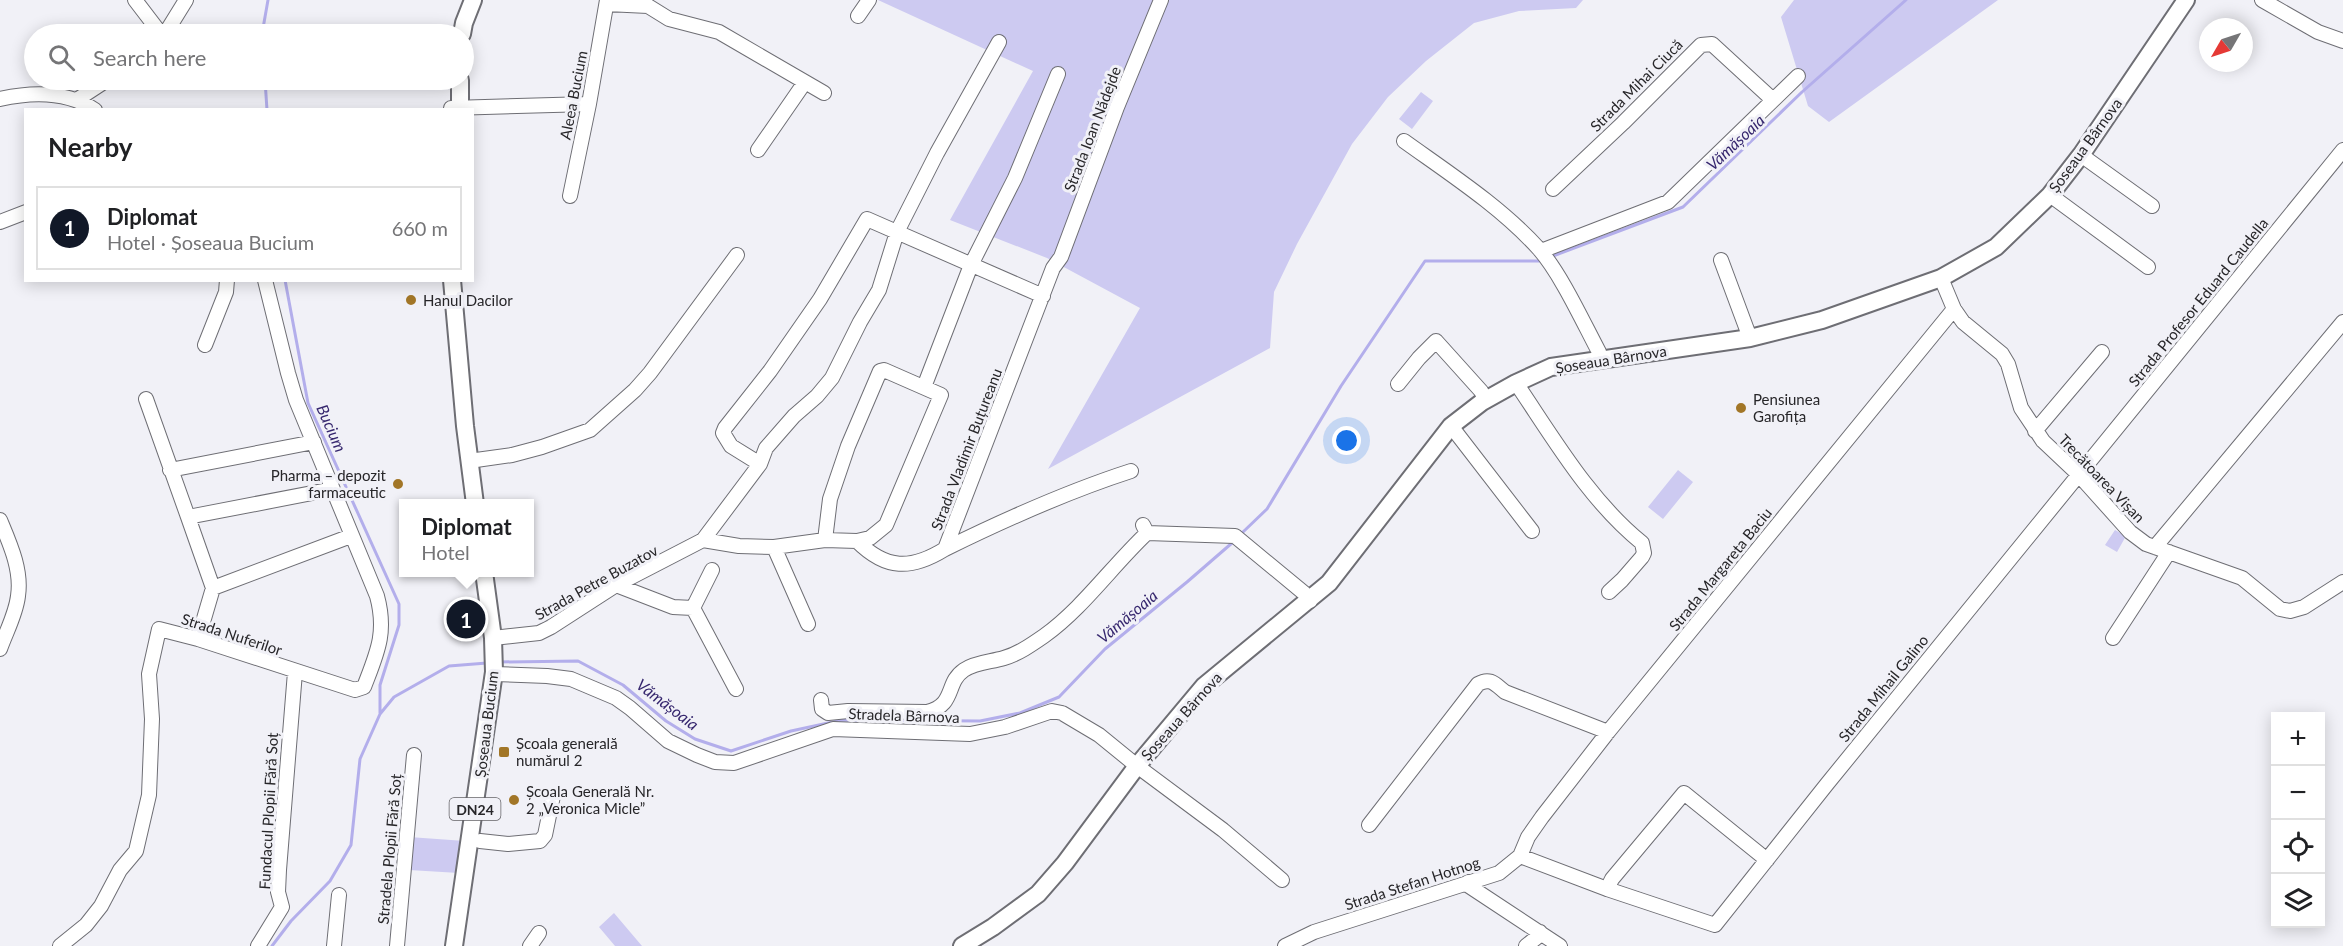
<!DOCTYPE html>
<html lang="en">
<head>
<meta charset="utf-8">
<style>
	body { margin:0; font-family:Lato,sans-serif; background:#f2f2f2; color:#202124 }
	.controls { position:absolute; right:18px; bottom:18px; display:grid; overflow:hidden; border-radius:0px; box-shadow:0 3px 15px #0003 }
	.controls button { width:54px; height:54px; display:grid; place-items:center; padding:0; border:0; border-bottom:2px solid #e0e0e0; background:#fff; color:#202124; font:30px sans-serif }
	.compass { position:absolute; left:2199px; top:18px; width:54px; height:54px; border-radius:50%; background:#fff; box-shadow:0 3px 15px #0003; rotate:231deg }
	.you { position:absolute; left:1347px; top:441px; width:21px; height:21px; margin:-15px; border:4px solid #fff; border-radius:50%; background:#1a73e8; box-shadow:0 0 0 9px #1a73e833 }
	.badge { display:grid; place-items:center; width:39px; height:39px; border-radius:50%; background:#111827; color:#fff; font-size:20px; font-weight:700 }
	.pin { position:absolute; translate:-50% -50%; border:3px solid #fff; box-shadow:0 2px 6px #0006 }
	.popup { position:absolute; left:399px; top:499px; width:135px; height:78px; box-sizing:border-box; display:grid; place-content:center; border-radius:0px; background:#fff; filter:drop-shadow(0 2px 4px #0005); font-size:20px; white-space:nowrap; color:#757577 }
	.popup b { font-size:22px; color:#202124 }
	.popup::after { content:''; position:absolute; left:50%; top:100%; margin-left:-12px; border:12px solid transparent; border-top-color:#fff }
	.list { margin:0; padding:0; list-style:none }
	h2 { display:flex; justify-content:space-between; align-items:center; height:78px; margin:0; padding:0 24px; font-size:26px }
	h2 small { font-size:20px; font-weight:400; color:#757577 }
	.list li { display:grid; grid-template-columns:39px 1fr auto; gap:18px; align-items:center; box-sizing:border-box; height:84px; margin:0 12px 12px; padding:0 12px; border:2px solid #e0e0e0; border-radius:0px }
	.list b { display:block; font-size:22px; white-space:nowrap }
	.list p { margin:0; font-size:20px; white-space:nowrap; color:#757577 }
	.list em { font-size:20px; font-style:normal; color:#757577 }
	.icon { flex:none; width:33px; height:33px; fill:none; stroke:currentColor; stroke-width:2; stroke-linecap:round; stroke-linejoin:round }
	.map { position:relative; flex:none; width:2343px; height:946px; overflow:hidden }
	.search { position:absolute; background:#fff; box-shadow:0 3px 15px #0003; left:24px; top:24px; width:450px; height:66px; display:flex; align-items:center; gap:15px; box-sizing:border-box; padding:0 21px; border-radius:33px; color:#757577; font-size:22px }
	.panel { position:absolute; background:#fff; box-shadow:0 3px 15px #0003; left:24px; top:108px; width:450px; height:174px; border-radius:0px }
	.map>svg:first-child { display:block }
	.green { fill:#cdcaf1 }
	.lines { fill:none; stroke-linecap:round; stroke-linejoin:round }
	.stream { stroke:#b3aeeb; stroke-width:3 }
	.minor-casing { stroke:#6e6e74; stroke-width:16 }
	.major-casing { stroke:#6e6e74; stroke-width:20 }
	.minor { stroke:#fff; stroke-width:14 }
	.major { stroke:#fff; stroke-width:16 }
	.poi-dot { fill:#a27627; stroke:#f1f1f7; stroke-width:2 }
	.labels { text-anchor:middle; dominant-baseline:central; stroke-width:6; stroke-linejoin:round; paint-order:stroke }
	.shield { fill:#f1f1f7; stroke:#646367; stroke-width:1.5 }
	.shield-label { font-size:14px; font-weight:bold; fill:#272629 }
	.street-label { font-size:15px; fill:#272629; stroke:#f1f1f7 }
	.poi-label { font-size:15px; fill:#272629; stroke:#f1f1f7; text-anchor:start }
	.water-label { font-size:16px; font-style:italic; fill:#36276e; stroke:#f1f1f7 }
</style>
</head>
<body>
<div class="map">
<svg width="2343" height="946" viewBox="0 0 2343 946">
	<rect width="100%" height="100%" fill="#f1f1f7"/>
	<!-- green -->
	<path class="green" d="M 878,0 L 1583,0 L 1576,8 L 1519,11 L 1474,23 L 1426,61 L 1388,97 L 1352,144 L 1297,244 L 1274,292 L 1270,348 L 1048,469 L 1140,308 L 1047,258 L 950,220 L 1033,71 Z
		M 1794,0 L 1998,0 L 1829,122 L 1808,106 L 1781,17 Z
		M 1421,92 L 1433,101 L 1412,129 L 1399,119 Z
		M 1678,470 L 1693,482 L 1663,519 L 1648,507 Z
		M 2115,530 L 2126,536 L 2117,552 L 2105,545 Z
		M 409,837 L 465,841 L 459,873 L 409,870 Z
		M 614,913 L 642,946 L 615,946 L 599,927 Z"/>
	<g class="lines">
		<!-- stream -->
		<path class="stream" d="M 262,34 L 268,0
			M 265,80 L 267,110
			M 1553,256 L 1683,207 L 1802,92 L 1906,0
			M 285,280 L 308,403 L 399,604 L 399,625 L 380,685 L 380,713
			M 1243,532 L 1267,509 L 1341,386 L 1425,261 L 1539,261
			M 499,662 L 578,661 L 623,685 L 666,721 L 695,739 L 731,751 L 791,731 L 842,720 L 980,721 L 1020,713 L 1059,697 L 1105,649 L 1187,582 L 1232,543
			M 272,946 L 291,921 L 330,881 L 351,845 L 360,759 L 380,714 L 394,697 L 449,666 L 487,663"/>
		<!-- minor casing -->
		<g class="minor-casing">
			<path id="minor" d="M 135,0 L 161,34
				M 2262,0 L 2318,32 L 2343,41
				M 607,4 L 648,6 L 669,19 L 719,32 L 824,93
				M 858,16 L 869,0
				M 165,34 L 186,0
				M 0,99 C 31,92 67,91 95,110
				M 78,99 L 107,80
				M 451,108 L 589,104
				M 1404,141 C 1450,174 1501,207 1539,249 C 1561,274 1583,322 1599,352 L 1599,359
				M 758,150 L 805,82
				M 2081,155 L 2152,206
				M 1553,189 L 1623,123 L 1701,45 L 1712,44 L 1773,100
				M 2050,195 L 2148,267
				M 570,196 L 589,104 L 607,0
				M 0,222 L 26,212
				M 1541,251 L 1668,202 L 1798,76
				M 1721,260 L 1750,338
				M 1941,278 L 1954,309 L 1963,322 L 2002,354 L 2008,364 L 2021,408 L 2043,441 L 2078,474 L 2130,532 L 2146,544 L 2242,578 L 2280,609 L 2290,611 L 2304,607 L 2343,582
				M 205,345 L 226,292 L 227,280
				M 1516,383 C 1554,439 1589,500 1642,543 L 1644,553 L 1642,557 L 1622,580 L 1609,592
				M 1398,384 L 1419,358 L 1436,341 L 1481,391 L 1486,400
				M 924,387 L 971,265 L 1015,178 L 1058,74
				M 146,399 L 188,517
				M 1451,426 L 1532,531
				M 2035,431 L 2102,352
				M 469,461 L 512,455 L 542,447 L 590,430 L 635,390 L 650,373 L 737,255
				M 760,464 L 731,446 L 723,433 L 725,428 L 770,371 L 820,299 L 867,219 L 1043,296
				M 170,470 L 314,442
				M 0,520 C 10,544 22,570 18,596 C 16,614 6,632 0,649
				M 1143,525 L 1147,533 L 1235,536 L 1304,593 L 1310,601
				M 703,540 L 760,464 L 766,448 L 794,416 L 817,396 L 832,378 L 860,322 L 879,290 L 897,232 L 937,153 L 999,42
				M 857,541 C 886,570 911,570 945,549 L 1053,268 L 1061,257 L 1117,107 L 1161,0
				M 774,547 L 808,624
				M 2155,547 L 2343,322
				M 945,549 C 1006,519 1066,492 1131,471
				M 616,585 L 673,607 L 693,608 L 736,689
				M 213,588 L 351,536
				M 693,608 L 712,570
				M 493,638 L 539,633 L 551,627 L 616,585 L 703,540 L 739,546 L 774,547 L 825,540 L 857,541 L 870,538 L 886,525 L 941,395 L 884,370 L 880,371 L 848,446 L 830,499 L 825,540
				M 2113,638 L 2169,552
				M 198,639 L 213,588 L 188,517 L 333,489
				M 494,674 L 547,676 L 571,679 L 616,698 L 630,708 L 668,741 L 697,755 L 715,762 L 734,763 L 833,729 L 970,734 L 1005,727 L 1052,711 L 1062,713 L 1099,735 L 1137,766 L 1223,830 L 1282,880
				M 821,700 L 822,709 L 828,713 L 848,711 L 927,712 C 956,705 945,683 964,670 C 976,662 991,662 1004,658 C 1018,654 1031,645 1044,636 C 1083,608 1112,566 1147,533
				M 1369,825 L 1478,684 C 1490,677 1495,684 1505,692 L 1608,732
				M 480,841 L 508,844 L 540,841 L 545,835 L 553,796
				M 1520,856 L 1528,837 L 1542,817 L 1608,732 L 1954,309
				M 1468,882 L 1469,886 L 1560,946
				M 1607,889 L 1612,879 L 1684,793 L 1767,860
				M 60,946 L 86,925 L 101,906 L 120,870 L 136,851 L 149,795 L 152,719 L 149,674 L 159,629 L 198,639 L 355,690 L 364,687 C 377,653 387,633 377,596 L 296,400 L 288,373 L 265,280
				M 258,946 L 282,907 L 278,892 L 279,870 L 295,672
				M 334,946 L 339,895
				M 397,946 L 414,755
				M 530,946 L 539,933
				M 1285,946 L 1314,932 L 1499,873 L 1520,856 L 1607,889 L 1715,925 L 1827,784 L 2343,150
				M 1526,946 L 1536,938 L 1540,932"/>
		</g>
		<!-- major casing -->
		<g class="major-casing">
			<path id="major" d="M 462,34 L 464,23 L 473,0
				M 460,110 L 460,80
				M 452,280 L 465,426 L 475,504
				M 454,946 L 494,672 L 493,638 L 484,572
				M 962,946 L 993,927 L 1038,894 L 1065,863 L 1137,766 L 1204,686 L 1329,583 L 1451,426 L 1482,402 L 1516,383 L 1551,367 L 1750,338 L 1822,320 L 1941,278 L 1996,247 L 2050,195 L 2081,155 L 2186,0"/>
		</g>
		<!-- minor -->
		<use href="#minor" class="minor"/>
		<!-- major -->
		<use href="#major" class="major"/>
	</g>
	<!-- markers -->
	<g class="poi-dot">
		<circle cx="411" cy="300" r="6"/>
		<circle cx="1741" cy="408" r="6"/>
		<circle cx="398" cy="484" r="6"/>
		<rect x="498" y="746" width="12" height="12" rx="3"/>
		<circle cx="514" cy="800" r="6"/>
	</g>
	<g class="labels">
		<!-- shield labels -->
		<rect class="shield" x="449.5" y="798" width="51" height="22" rx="4.5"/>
		<g class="shield-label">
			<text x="475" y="809">DN24</text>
		</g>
		<!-- street labels -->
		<g class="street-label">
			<text transform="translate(1636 85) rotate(-45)">Strada Mihai Ciucă</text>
			<text transform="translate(573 95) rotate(-79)">Aleea Bucium</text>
			<text transform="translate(1092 129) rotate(-69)">Strada Ioan Nădejde</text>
			<text transform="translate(2085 145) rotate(-54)">Șoseaua Bârnova</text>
			<text transform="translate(2198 302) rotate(-51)">Strada Profesor Eduard Caudella</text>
			<text transform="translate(1611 359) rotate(-9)">Șoseaua Bârnova</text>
			<text transform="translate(966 449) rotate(-69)">Strada Vladimir Buțureanu</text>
			<text transform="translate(2102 478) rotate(46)">Trecătoarea Vișan</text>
			<text transform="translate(1720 569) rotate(-51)">Strada Margareta Baciu</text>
			<text transform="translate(596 582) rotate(-29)">Strada Petre Buzatov</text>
			<text transform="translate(232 634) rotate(18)">Strada Nuferilor</text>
			<text transform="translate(1883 688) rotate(-51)">Strada Mihail Galino</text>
			<text transform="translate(904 715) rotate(2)">Stradela Bârnova</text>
			<text transform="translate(1181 716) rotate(-48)">Șoseaua Bârnova</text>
			<text transform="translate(486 724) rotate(-83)">Șoseaua Bucium</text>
			<text transform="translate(268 811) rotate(-87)">Fundacul Plopii Fără Soț</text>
			<text transform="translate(389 849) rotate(-85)">Stradela Plopii Fără Soț</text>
			<text transform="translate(1412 883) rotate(-18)">Strada Stefan Hotnog</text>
		</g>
		<!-- poi labels -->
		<g class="poi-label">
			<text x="423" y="300">Hanul Dacilor</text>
			<text x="1753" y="399">Pensiunea<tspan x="1753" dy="17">Garofița</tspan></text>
			<text x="386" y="475" text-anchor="end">Pharma – depozit<tspan x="386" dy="17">farmaceutic</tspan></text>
			<text x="516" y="743">Școala generală<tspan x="516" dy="17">numărul 2</tspan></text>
			<text x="526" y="791">Școala Generală Nr.<tspan x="526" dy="17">2 „Veronica Micle”</tspan></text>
		</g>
		<!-- water labels -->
		<g class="water-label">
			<text transform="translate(1735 142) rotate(-43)">Vămășoaia</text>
			<text transform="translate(332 428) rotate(66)">Bucium</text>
			<text transform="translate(1127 616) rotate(-40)">Vămășoaia</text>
			<text transform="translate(668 704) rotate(37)">Vămășoaia</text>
		</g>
	</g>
</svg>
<div class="controls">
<button>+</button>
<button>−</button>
<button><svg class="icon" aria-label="locate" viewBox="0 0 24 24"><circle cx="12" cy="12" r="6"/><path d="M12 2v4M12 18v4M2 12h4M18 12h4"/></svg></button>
<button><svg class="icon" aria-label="layers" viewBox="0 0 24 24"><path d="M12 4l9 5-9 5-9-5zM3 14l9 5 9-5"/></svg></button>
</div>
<svg class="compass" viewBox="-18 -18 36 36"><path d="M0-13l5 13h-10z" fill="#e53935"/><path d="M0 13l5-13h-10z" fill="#757577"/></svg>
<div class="you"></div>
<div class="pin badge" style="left:466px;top:619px">1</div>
<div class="popup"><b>Diplomat</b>Hotel</div>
<div class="search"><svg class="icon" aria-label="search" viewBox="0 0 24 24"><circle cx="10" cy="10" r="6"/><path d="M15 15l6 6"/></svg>Search here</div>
<section class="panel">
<h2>Nearby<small></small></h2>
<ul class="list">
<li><span class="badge">1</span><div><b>Diplomat</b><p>Hotel · Șoseaua Bucium</p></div><em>660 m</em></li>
</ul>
</section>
</div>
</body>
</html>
